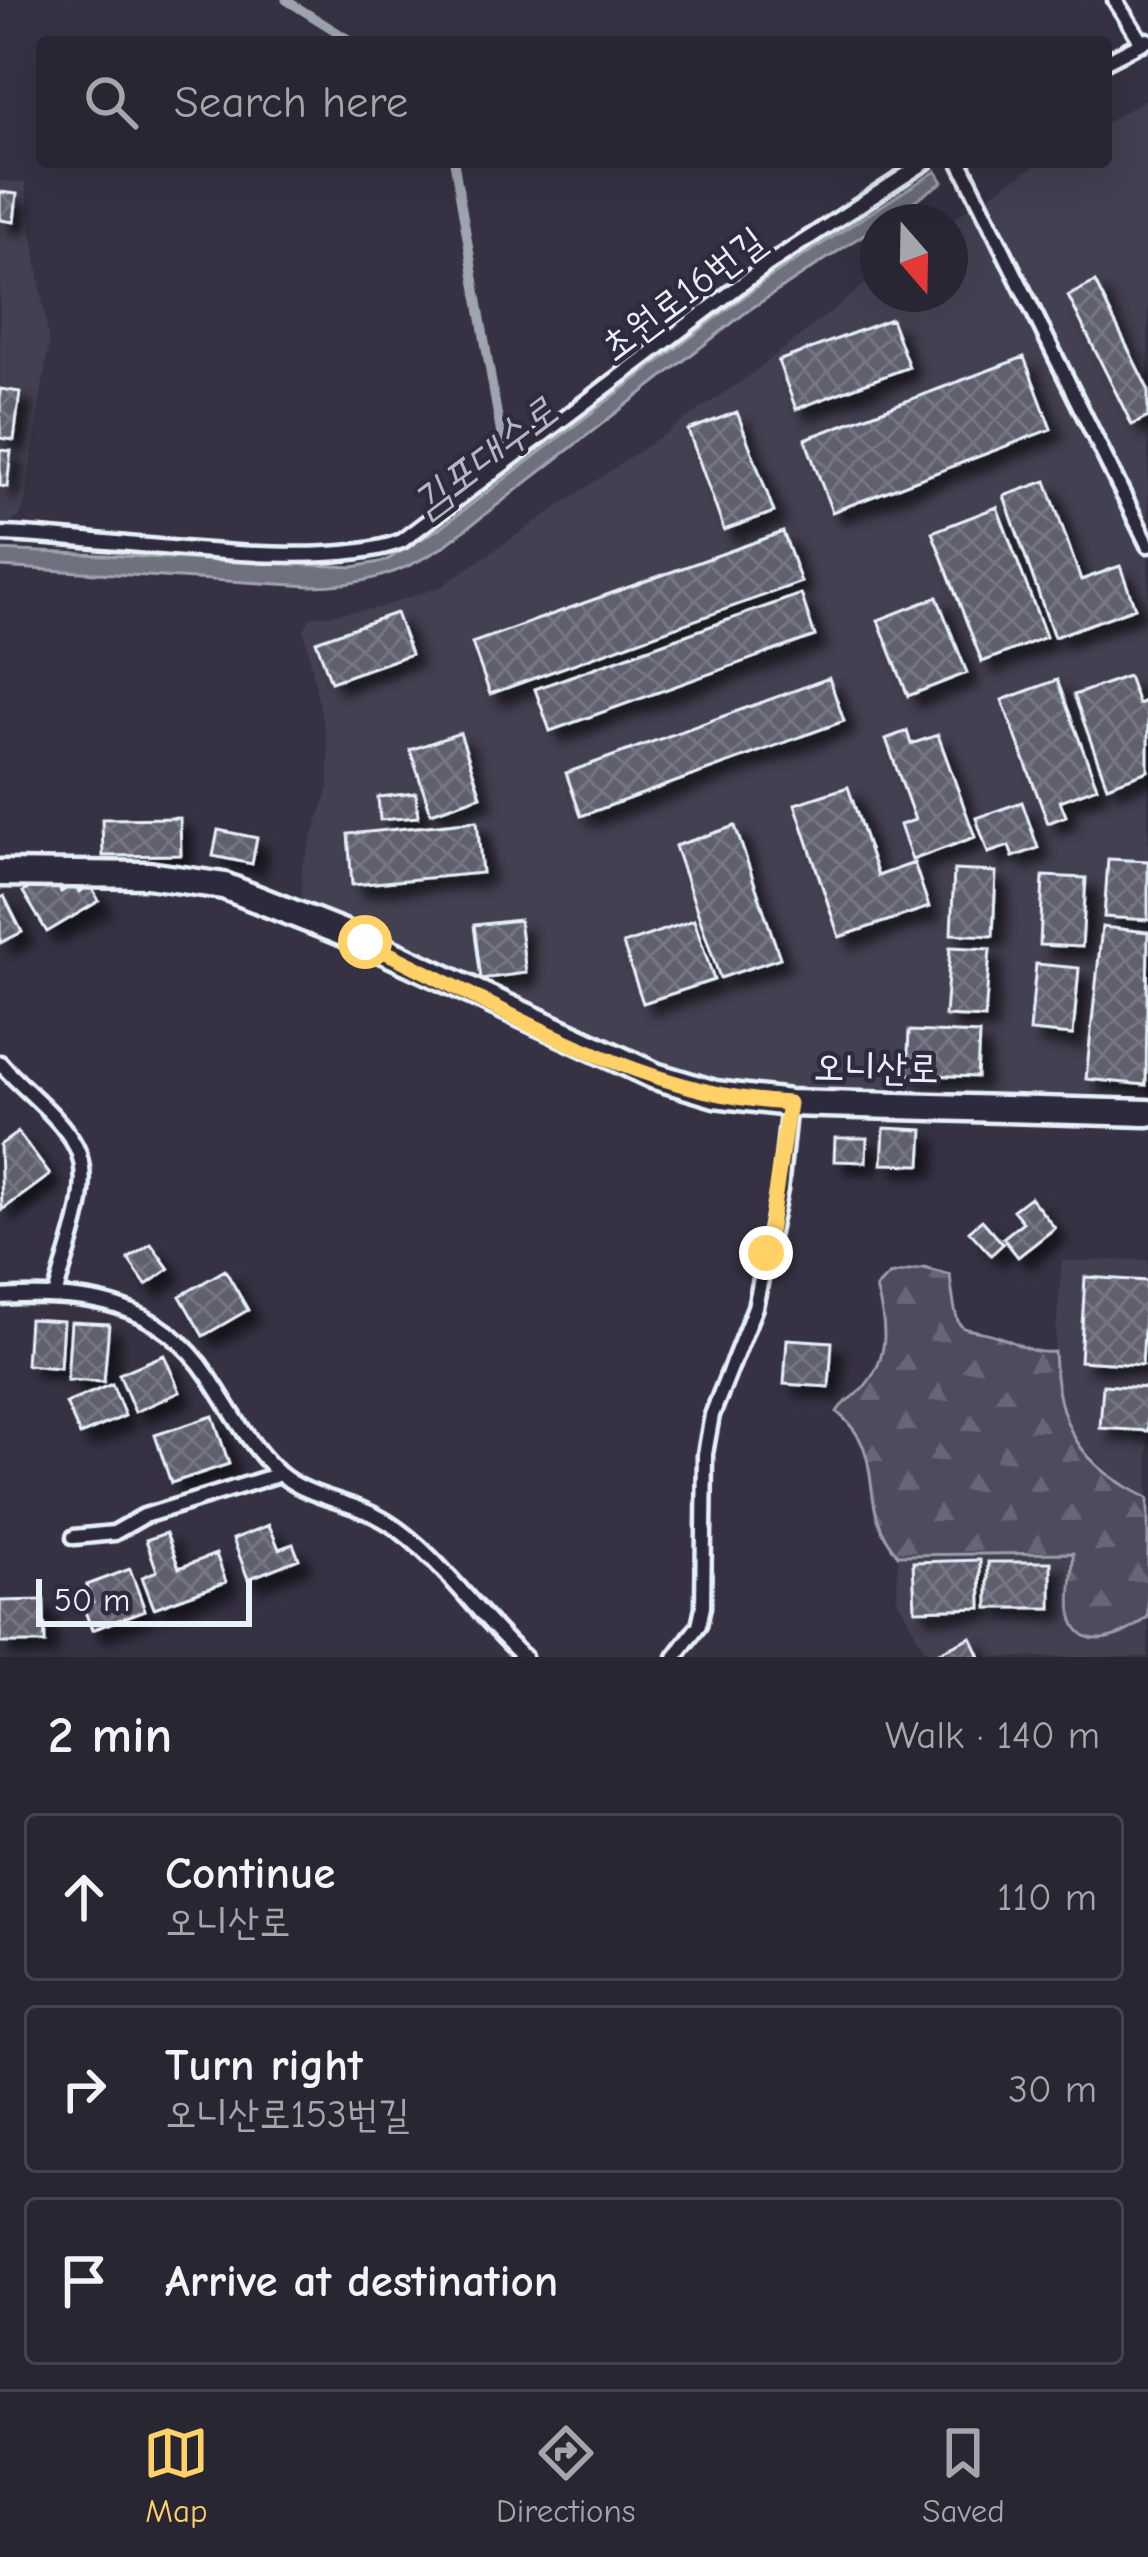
<!DOCTYPE html>
<html lang="en">
<head>
<meta charset="utf-8">
<style>
	body { margin:0; font-family:"Comic Neue","Poor Story",sans-serif; background:#34323f; color:#f1f3f6 }
	.compass { position:absolute; left:860px; top:204px; width:108px; height:108px; border-radius:50%; background:#282633; box-shadow:0 12px 48px #0002; rotate:160deg }
	.scale { position:absolute; left:36px; bottom:30px; width:216px; box-sizing:border-box; padding-left:12px; border:6px solid #e8f1f8; border-top:0; font-size:33px; line-height:42px; white-space:nowrap; color:#e8f1f8; -webkit-text-stroke:9px #2f2a3d; paint-order:stroke }
	.stop { position:absolute; width:36px; height:36px; margin:-27px; border:9px solid #ffd166; border-radius:50%; background:#fff }
	.stop.end { background:#ffd166; border-color:#fff; box-shadow:0 3px 12px #0008 }
	.list { margin:0; padding:0; list-style:none }
	h2 { display:flex; justify-content:space-between; align-items:center; height:156px; margin:0; padding:0 48px; font-size:51px }
	h2 small { font-size:39px; font-weight:400; color:#a5a5ac }
	.list li { display:grid; grid-template-columns:78px 1fr auto; gap:36px; align-items:center; box-sizing:border-box; height:168px; margin:0 24px 24px; padding:0 24px; border:3px solid #44434e; border-radius:12px }
	.list b { display:block; font-size:45px; white-space:nowrap }
	.list p { margin:0; font-size:39px; white-space:nowrap; color:#a5a5ac }
	.list em { font-size:39px; font-style:normal; color:#a5a5ac }
	.icon { flex:none; width:66px; height:66px; fill:none; stroke:currentColor; stroke-width:2; stroke-linecap:round; stroke-linejoin:round }
	.map { position:relative; flex:none; width:1148px; height:1657px; overflow:hidden }
	.search { position:absolute; background:#282633; box-shadow:0 12px 48px #0002; left:36px; right:36px; top:36px; height:132px; display:flex; align-items:center; gap:30px; box-sizing:border-box; padding:0 42px; border-radius:12px; color:#a5a5ac; font-size:45px }
	.sheet { height:732px; background:#282633 }
	nav { display:flex; justify-content:space-around; align-items:center; box-sizing:border-box; height:168px; border-top:3px solid #44434e; background:#282633; font-size:33px; color:#a5a5ac }
	nav a { display:grid; justify-items:center; gap:6px }
	nav .on { color:#ffd166 }
	.map>svg:first-child { display:block }
	.built { fill:#433f51 }
	.forest { fill:url(#forest-firs); stroke:#9a9eaa; stroke-width:3 }
	.water { fill:#70717f; stroke:#a0a4af; stroke-width:3 }
	.lines { fill:none; stroke-linecap:round; stroke-linejoin:round }
	.stream { stroke:#a0a4af; stroke-width:9 }
	.building { fill:url(#building-cross-hatch); stroke:#e8f1f8; stroke-width:3; filter:url(#shadow) }
	.lane-casing { stroke:#e8f1f8; stroke-width:21 }
	.street-casing { stroke:#e8f1f8; stroke-width:33 }
	.lane { stroke:#2f2a3d; stroke-width:12 }
	.street { stroke:#2f2a3d; stroke-width:24 }
	.route { stroke:#ffd166; stroke-width:15 }
	.labels { text-anchor:middle; dominant-baseline:central; stroke-width:9; stroke-linejoin:round; paint-order:stroke }
	.street-label { font-size:39px; fill:#e8f1f8; stroke:#2f2a3d }
	.water-label { font-size:42px; font-style:italic; fill:#b2b7c2; stroke:#2f2a3d }
</style>
</head>
<body>
<div class="map">
<svg width="1148" height="1657" viewBox="0 0 1148 1657">
	<defs>
		<pattern id="forest-firs" width="22" height="20" patternUnits="userSpaceOnUse" patternTransform="scale(3)"><rect width="22" height="20" fill="#4d4b5c"/><path d="M5 1l3.5 6h-7zM16 11l3.5 6h-7z" fill="#676574"/></pattern>
		<pattern id="building-cross-hatch" width="8" height="8" patternUnits="userSpaceOnUse" patternTransform="scale(3)"><rect width="8" height="8" fill="#605e6e"/><path d="M0 0l8 8M0 8l8-8" fill="none" stroke="#777683"/></pattern>
		<filter id="shadow"><feDropShadow dx="11" dy="11" stdDeviation="6" flood-color="#0009"/></filter>
	</defs>
	<rect width="100%" height="100%" fill="#363244"/>
	<filter id="ink" filterUnits="userSpaceOnUse"><feTurbulence type="fractalNoise" baseFrequency=".00833" numOctaves="2"/><feDisplacementMap in="SourceGraphic" scale="24" xChannelSelector="R" yChannelSelector="G"/><feConvolveMatrix kernelMatrix="1 2 1 2 8 2 1 2 1" color-interpolation-filters="sRGB"/></filter>
	<g filter="url(#ink)">
		<!-- built -->
		<path class="built" d="M 1148,97 L 1148,1095 L 786,1088 L 722,1082 L 595,1036 L 301,899 L 302,866 L 329,788 L 328,747 L 304,630 L 311,617 L 378,608 L 442,586 L 749,376 L 878,274 L 878,294 L 950,294 L 947,222 L 1041,162 L 1106,162 L 1106,123 Z
			M 0,181 L 25,183 L 49,344 L 25,502 L 20,517 L 8,524 L 0,523 Z
			M 1148,1260 L 1148,1498 L 1118,1481 L 1070,1435 L 1056,1397 L 1054,1352 L 1062,1261 Z
			M 1074,1553 L 1071,1614 L 1128,1634 L 1148,1617 L 1148,1657 L 929,1657 L 897,1599 L 898,1555 Z"/>
		<!-- forest -->
		<path class="forest" d="M 924,1268 L 950,1275 C 959,1353 959,1317 1010,1341 C 1026,1348 1036,1354 1054,1352 C 1057,1425 1079,1466 1148,1498 L 1148,1617 C 1126,1636 1079,1657 1071,1613 C 1068,1594 1074,1572 1073,1553 L 898,1555 C 853,1502 891,1457 837,1412 C 844,1399 855,1398 864,1387 C 891,1356 886,1323 876,1288 L 889,1275 Z"/>
		<!-- water -->
		<path class="water" d="M 936,171 L 943,182 L 749,310 L 443,547 C 401,574 360,586 311,586 L 0,567 L 0,550 L 353,567 L 385,561 L 440,528 L 767,279 Z"/>
		<g class="lines">
			<!-- stream -->
			<path class="stream" d="M 286,0 L 353,42
				M 454,162 L 503,447"/>
		</g>
		<!-- building -->
		<path class="building" d="M 0,192 L 17,194 L 14,222 L 0,220 Z
			M 1095,282 L 1148,389 L 1148,417 L 1132,425 L 1068,296 Z
			M 891,319 L 909,367 L 796,409 L 778,361 Z
			M 1024,357 L 1051,429 L 832,512 L 805,439 Z
			M 0,389 L 20,392 L 14,440 L 0,438 Z
			M 737,412 L 774,512 L 724,530 L 688,430 Z
			M 0,450 L 11,451 L 7,487 L 0,486 Z
			M 1046,481 L 1081,580 L 1120,566 L 1135,608 L 1054,637 L 1004,496 Z
			M 997,507 L 1046,637 L 982,662 L 932,532 Z
			M 783,532 L 801,582 L 490,694 L 472,643 Z
			M 801,594 L 815,636 L 550,731 L 535,689 Z
			M 937,597 L 967,673 L 908,696 L 878,620 Z
			M 396,613 L 411,654 L 331,682 L 316,641 Z
			M 1128,676 L 1138,704 L 1148,700 L 1148,771 L 1107,786 L 1074,695 Z
			M 829,678 L 844,721 L 581,816 L 566,773 Z
			M 1057,680 L 1097,787 L 1060,801 L 1066,816 L 1048,823 L 1002,700 Z
			M 907,731 L 911,744 L 938,735 L 975,837 L 912,860 L 900,825 L 915,820 L 886,739 Z
			M 460,733 L 481,796 L 431,813 L 410,750 Z
			M 848,787 L 878,876 L 914,863 L 929,907 L 839,937 L 795,804 Z
			M 416,793 L 418,817 L 380,820 L 378,797 Z
			M 1022,802 L 1038,848 L 1013,857 L 1009,846 L 988,853 L 976,818 Z
			M 180,818 L 181,855 L 103,856 L 102,819 Z
			M 477,821 L 482,873 L 352,885 L 348,834 Z
			M 735,826 L 780,958 L 720,978 L 675,846 Z
			M 218,830 L 257,838 L 252,864 L 213,856 Z
			M 1108,859 L 1148,861 L 1148,920 L 1104,917 Z
			M 954,870 L 996,872 L 993,936 L 951,934 Z
			M 1043,876 L 1086,878 L 1082,947 L 1040,945 Z
			M 42,881 L 47,889 L 57,884 L 61,892 L 74,884 L 79,892 L 90,885 L 99,901 L 47,932 L 23,892 Z
			M 4,896 L 22,932 L 0,943 L 0,898 Z
			M 519,920 L 526,973 L 481,979 L 474,925 Z
			M 694,920 L 714,980 L 643,1003 L 623,944 Z
			M 1102,927 L 1148,932 L 1146,1085 L 1086,1079 Z
			M 950,947 L 990,949 L 985,1018 L 945,1016 Z
			M 1036,964 L 1079,968 L 1073,1035 L 1030,1031 Z
			M 909,1031 L 979,1034 L 977,1077 L 907,1074 Z
			M 884,1128 L 923,1130 L 921,1165 L 882,1164 Z
			M 18,1132 L 50,1175 L 2,1210 L 0,1145 Z
			M 835,1138 L 867,1138 L 866,1162 L 834,1161 Z
			M 1030,1197 L 1055,1228 L 1018,1257 L 1003,1238 L 1023,1222 L 1013,1210 Z
			M 982,1220 L 1003,1244 L 991,1255 L 969,1231 Z
			M 151,1244 L 169,1269 L 146,1285 L 128,1259 Z
			M 225,1270 L 248,1310 L 203,1336 L 180,1296 Z
			M 1085,1277 L 1147,1281 L 1142,1365 L 1080,1361 Z
			M 29,1319 L 63,1321 L 60,1368 L 26,1365 Z
			M 71,1322 L 109,1324 L 104,1382 L 67,1380 Z
			M 787,1339 L 832,1342 L 829,1387 L 784,1384 Z
			M 164,1355 L 180,1392 L 135,1412 L 119,1374 Z
			M 112,1384 L 125,1416 L 80,1435 L 66,1403 Z
			M 1103,1385 L 1148,1388 L 1148,1431 L 1100,1428 Z
			M 213,1416 L 229,1464 L 171,1483 L 155,1435 Z
			M 269,1525 L 279,1549 L 293,1544 L 299,1559 L 248,1579 L 233,1539 Z
			M 166,1533 L 179,1568 L 216,1554 L 226,1582 L 154,1608 L 142,1577 L 157,1571 L 146,1540 Z
			M 980,1560 L 981,1608 L 915,1610 L 913,1562 Z
			M 988,1562 L 1051,1562 L 1051,1608 L 988,1608 Z
			M 130,1569 L 145,1610 L 92,1630 L 83,1606 L 93,1602 L 87,1585 Z
			M 44,1600 L 45,1643 L 0,1643 L 0,1601 Z
			M 971,1637 L 980,1657 L 934,1657 L 933,1655 Z"/>
		<g class="lines">
			<!-- lane casing -->
			<g class="lane-casing">
				<path id="lane" d="M 1115,0 L 1142,43
					M 1106,61 L 1147,40
					M 960,162 L 1148,545
					M 0,534 C 102,536 315,575 402,541 L 767,265 L 926,162
					M 0,1063 C 23,1090 59,1114 76,1147 C 96,1186 66,1252 56,1293
					M 0,1297 C 83,1291 159,1301 209,1377 C 231,1410 249,1446 279,1473 C 309,1499 354,1501 387,1522 C 440,1555 477,1616 524,1657
					M 74,1537 L 114,1533 L 144,1516 L 280,1474
					M 675,1657 L 699,1625 L 703,1607 L 705,1454 L 712,1415 L 755,1307 L 780,1190 L 789,1103"/>
			</g>
			<!-- street casing -->
			<g class="street-casing">
				<path id="street" d="M 0,873 L 148,875 L 224,886 L 366,942 L 655,1076 L 715,1094 L 789,1103 L 1148,1113"/>
			</g>
			<!-- lane -->
			<use href="#lane" class="lane"/>
			<!-- street -->
			<use href="#street" class="street"/>
		</g>
	</g>
	<g class="lines" filter="url(#ink)">
		<!-- route -->
		<path class="route" d="M 365,942 C 498,1005 640,1096 789,1103 L 766,1253"/>
	</g>
	<g class="labels">
		<!-- street labels -->
		<g class="street-label">
			<text transform="translate(683 294) rotate(-37)">초원로16번길</text>
			<text transform="translate(876 1068) rotate(1)">오니산로</text>
		</g>
		<!-- water labels -->
		<g class="water-label">
			<text transform="translate(485 457) rotate(-37)">김포대수로</text>
		</g>
	</g>
</svg>
<svg class="compass" viewBox="-18 -18 36 36"><path d="M0-13l5 13h-10z" fill="#e53935"/><path d="M0 13l5-13h-10z" fill="#a5a5ac"/></svg>
<div class="scale">50 m</div>
<div class="stop" style="left:365px;top:942px"></div>
<div class="stop end" style="left:766px;top:1253px"></div>
<div class="search"><svg class="icon" aria-label="search" viewBox="0 0 24 24"><circle cx="10" cy="10" r="6"/><path d="M15 15l6 6"/></svg>Search here</div>
</div>
<section class="sheet">
<h2>2 min<small>Walk · 140 m</small></h2>
<ul class="list">
<li><svg class="icon" aria-label="ahead" viewBox="0 0 24 24"><path d="M12 20V5M6 11l6-6 6 6"/></svg><div><b>Continue</b><p>오니산로</p></div><em>110 m</em></li>
<li><svg class="icon" aria-label="right" viewBox="0 0 24 24"><path d="M7 20v-9h11M14 6l5 5-5 5"/></svg><div><b>Turn right</b><p>오니산로153번길</p></div><em>30 m</em></li>
<li><svg class="icon" aria-label="arrive" viewBox="0 0 24 24"><path d="M6 21V4h12l-3 4 3 4H6"/></svg><div><b>Arrive at destination</b></div></li>
</ul>
</section>
<nav>
<a class="on"><svg class="icon" aria-label="map" viewBox="0 0 24 24"><path d="M3 6l6-2 6 2 6-2v14l-6 2-6-2-6 2zM9 4v14M15 6v14"/></svg>Map</a>
<a><svg class="icon" aria-label="directions" viewBox="0 0 24 24"><path d="M12 3l9 9-9 9-9-9zM9 14v-3h6M13 9l2 2-2 2"/></svg>Directions</a>
<a><svg class="icon" aria-label="saved" viewBox="0 0 24 24"><path d="M7 4h10v16l-5-4-5 4z"/></svg>Saved</a>
</nav>
</body>
</html>
